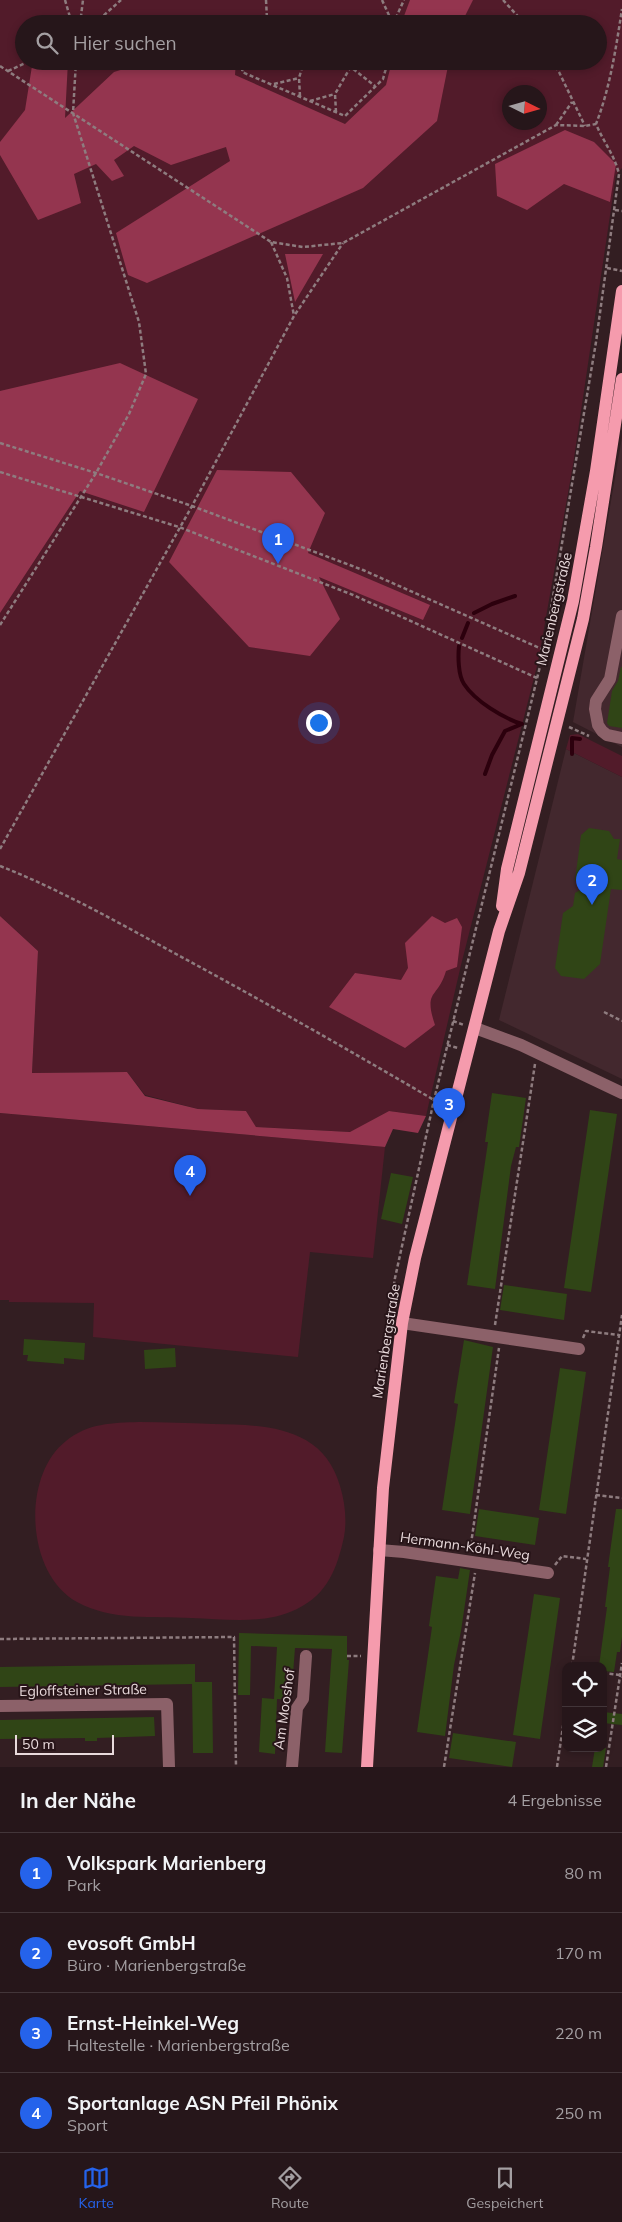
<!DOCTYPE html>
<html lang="de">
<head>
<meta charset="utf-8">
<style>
	body { margin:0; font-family:Mulish,sans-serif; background:#2e1f23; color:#f1f3f6 }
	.controls { position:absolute; right:15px; bottom:15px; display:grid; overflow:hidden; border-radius:10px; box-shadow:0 2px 8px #0003 }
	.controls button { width:45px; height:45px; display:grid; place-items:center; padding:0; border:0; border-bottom:1px solid #423539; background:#26161a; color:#f1f3f6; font:25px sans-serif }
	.compass { position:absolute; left:502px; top:85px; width:45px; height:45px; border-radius:50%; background:#26161a; box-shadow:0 2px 8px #0003; rotate:95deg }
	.scale { position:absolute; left:15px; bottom:12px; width:99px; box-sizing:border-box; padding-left:5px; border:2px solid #e9dadc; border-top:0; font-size:14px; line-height:18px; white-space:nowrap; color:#e9dadc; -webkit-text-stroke:4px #281519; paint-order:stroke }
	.you { position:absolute; left:318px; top:722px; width:18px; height:18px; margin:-12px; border:4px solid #fff; border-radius:50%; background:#1a73e8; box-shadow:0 0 0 8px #1a73e833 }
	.badge { display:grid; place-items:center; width:32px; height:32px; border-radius:50%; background:#2563eb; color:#fff; font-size:16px; font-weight:700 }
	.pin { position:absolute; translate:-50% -41px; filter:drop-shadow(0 1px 2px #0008) }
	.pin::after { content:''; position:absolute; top:26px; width:18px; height:15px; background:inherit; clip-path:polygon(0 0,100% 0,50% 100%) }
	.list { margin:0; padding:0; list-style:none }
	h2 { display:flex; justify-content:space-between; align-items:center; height:65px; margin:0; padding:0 20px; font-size:21px }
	h2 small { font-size:16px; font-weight:400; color:#a49fa2 }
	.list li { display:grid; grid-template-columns:32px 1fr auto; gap:15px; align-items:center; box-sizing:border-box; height:80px; padding:0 20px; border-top:1px solid #423539 }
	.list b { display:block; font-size:19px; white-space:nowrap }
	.list p { margin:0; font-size:16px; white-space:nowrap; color:#a49fa2 }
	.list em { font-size:16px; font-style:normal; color:#a49fa2 }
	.icon { flex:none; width:28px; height:28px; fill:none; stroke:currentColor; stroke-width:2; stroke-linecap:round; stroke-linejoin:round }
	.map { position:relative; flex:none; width:622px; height:1767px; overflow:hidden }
	.search { position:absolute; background:#26161a; box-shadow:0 2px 8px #0003; left:15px; right:15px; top:15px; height:55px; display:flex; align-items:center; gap:12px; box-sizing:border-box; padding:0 18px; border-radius:28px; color:#a49fa2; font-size:19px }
	.sheet { height:385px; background:#26161a }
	nav { display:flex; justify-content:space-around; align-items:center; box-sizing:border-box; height:70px; border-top:1px solid #423539; background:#26161a; font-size:14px; color:#a49fa2 }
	nav a { display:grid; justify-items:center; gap:2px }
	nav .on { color:#2563eb }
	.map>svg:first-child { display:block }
	.built { fill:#43282e }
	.green { fill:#521b2a; fill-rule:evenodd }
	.forest { fill:#94354f }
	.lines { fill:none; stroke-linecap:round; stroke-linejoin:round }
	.stream { stroke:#2c000d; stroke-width:4 }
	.building { fill:#304516 }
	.path { stroke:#8e7c7f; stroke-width:2.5; stroke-dasharray:4 2.5; stroke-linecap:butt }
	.minor { stroke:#8c6169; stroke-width:12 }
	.major { stroke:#f59bad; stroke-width:12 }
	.labels { text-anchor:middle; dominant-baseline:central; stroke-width:4; stroke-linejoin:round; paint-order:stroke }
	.street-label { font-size:14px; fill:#e9dadc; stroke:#281519 }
</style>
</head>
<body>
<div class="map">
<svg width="622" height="1767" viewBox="0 0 622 1767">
	<rect width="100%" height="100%" fill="#331e22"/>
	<!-- built -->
	<path class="built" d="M 622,437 L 622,747 L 573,722 Z
		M 566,749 L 622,777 L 622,1079 L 499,1020 Z"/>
	<!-- green -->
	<path class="green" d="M 0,0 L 622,0 L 622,168 L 616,175 L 573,465 L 538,662 L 461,965 L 426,1116 L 389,1111 L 351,1132 L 256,1127 L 246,1111 L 198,1109 L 145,1095 L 127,1072 L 32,1073 L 38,951 L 0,916 ZM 24,24 L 598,24 L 598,61 L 24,61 ZM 510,92 L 540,92 L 540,122 L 510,122 Z
		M 578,734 L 622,756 L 622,777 L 566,749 L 570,735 Z
		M 0,1113 L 385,1147 L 373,1258 L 310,1252 L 298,1357 L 93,1337 L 94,1303 L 9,1302 L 9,1300 L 0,1300 Z
		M 139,1422 C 164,1422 188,1423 213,1424 C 265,1425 323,1426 340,1486 C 345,1502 347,1521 344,1537 C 337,1568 328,1594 297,1609 C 265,1625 226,1619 191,1618 C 154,1616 111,1621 77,1602 C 26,1574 21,1476 66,1441 C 88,1423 112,1423 139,1422 Z"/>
	<!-- forest -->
	<path class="forest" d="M 410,0 L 473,0 L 461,24 L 401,24 Z
		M 45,61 L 68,61 L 65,118 L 114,72 L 149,61 L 236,61 L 235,75 L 345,124 L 386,85 L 392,61 L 449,61 L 437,121 L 363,188 L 147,283 L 128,275 L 116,233 L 230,161 L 226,147 L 171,165 L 134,146 L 114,160 L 124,176 L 112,181 L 96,164 L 74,174 L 81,203 L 38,220 L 0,155 L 0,142 L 25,110 L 32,66 Z
		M 565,130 L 594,142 L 616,164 L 610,202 L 564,184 L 527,210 L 497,196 L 495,164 Z
		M 285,254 L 323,254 L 295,302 Z
		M 120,363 L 198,399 L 144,512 L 80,491 L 0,613 L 0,391 Z
		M 217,470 L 291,472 L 325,513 L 308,553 L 430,605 L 423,620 L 319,577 L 340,619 L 310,656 L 249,647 L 169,562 Z
		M 0,916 L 38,951 L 32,1073 L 127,1072 L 145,1096 L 198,1109 L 246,1111 L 256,1127 L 350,1132 L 389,1111 L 426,1116 L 418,1133 L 393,1129 L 385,1147 L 0,1113 Z
		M 432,916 L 445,923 L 457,918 L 462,927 L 457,967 L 446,971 C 438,999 423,989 435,1025 L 405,1048 L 329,1007 L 355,973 L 401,980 L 408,968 L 405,943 Z"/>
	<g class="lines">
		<!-- stream -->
		<path class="stream" d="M 474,613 L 492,604 L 515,596
			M 462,638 L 468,623
			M 459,646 C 458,656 458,675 464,684 C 475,701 503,718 522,724
			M 572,754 L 572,738 L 580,739
			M 485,774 L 492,755 L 505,731 L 522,724"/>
	</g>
	<!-- building -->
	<path class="building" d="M 621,667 L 622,667 L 622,728 L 609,726 L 607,723 L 612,691 L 618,681 Z
		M 589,828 L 609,831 L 614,839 L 620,839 L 617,859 L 622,860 L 622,890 L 611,889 L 600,964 L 584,979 L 561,976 L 555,968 L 563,913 L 573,906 L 575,893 L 582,889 L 575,880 L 581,835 Z
		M 492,1093 L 526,1098 L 519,1147 L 516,1147 L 511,1166 L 495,1289 L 467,1285 L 488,1142 L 485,1142 Z
		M 590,1110 L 617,1114 L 591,1292 L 564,1288 Z
		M 391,1173 L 413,1177 L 402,1224 L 381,1219 Z
		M 504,1285 L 567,1294 L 564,1320 L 500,1310 Z
		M 24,1339 L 85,1343 L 84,1360 L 64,1358 L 64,1364 L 27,1361 L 28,1355 L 23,1355 Z
		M 464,1340 L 493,1347 L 470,1514 L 442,1510 L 458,1404 L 454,1403 Z
		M 175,1348 L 176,1367 L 145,1369 L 144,1350 Z
		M 560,1368 L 586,1372 L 566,1514 L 539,1510 Z
		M 479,1509 L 539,1518 L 535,1545 L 475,1536 Z
		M 616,1509 L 622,1509 L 622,1637 L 620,1652 L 617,1652 L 614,1672 L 603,1671 L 603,1666 L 599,1666 L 607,1607 L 605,1607 L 610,1567 L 608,1567 Z
		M 460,1568 L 470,1570 L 461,1631 L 454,1665 L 445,1736 L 417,1732 L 432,1627 L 429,1626 L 436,1576 L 458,1579 Z
		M 534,1594 L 560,1598 L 540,1739 L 513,1735 Z
		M 239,1633 L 347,1636 L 347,1660 L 349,1660 L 342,1753 L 325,1752 L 332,1649 L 295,1648 L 291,1700 L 277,1699 L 275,1754 L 259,1752 L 262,1698 L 274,1699 L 277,1647 L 251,1646 L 250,1695 L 238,1695 Z
		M 195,1664 L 195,1682 L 212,1682 L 213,1753 L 193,1753 L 192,1684 L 0,1687 L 0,1667 Z
		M 603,1712 L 622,1714 L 622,1725 L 603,1723 Z
		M 154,1717 L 155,1736 L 97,1738 L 97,1741 L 85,1741 L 85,1738 L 0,1739 L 0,1720 Z
		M 453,1733 L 516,1742 L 512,1767 L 449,1758 Z
		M 595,1748 L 606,1748 L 603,1767 L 592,1767 Z"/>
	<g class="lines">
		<!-- path -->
		<path class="path" d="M 65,0 L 72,24
			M 266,0 L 267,19 L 272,24
			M 382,0 L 393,24
			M 503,0 L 525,24
			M 80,24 L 83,0
			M 94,24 L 121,0
			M 257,24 L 267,19
			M 393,24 L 404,0
			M 244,61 L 242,72 L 345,116 L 383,79 L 388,61
			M 343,61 L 375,86
			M 552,61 L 559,72 L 585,126
			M 0,66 L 271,242 L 303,247 L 343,243 L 556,125 L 585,126 L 596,124
			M 8,71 L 30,61
			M 274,84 L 299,78
			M 300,96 L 299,78 L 304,61
			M 310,101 L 335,94
			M 336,112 L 335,94 L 354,61
			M 556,125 L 572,102
			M 615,210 L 622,211
			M 271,242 L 287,278 L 294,316
			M 607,268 L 622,271
			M 0,443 L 96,473 L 192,506 L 363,570 L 544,650
			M 0,472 L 179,527 L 353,595 L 537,678
			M 0,625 L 96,473 L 129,414 L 146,374 L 139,322 L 73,113 L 76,61
			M 569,727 L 589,736
			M 0,849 L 192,506 L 294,316 L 343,243
			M 0,866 C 61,890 119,923 176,954 C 263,1001 349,1050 434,1100
			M 604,1012 L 622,1021
			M 453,1021 L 464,1025
			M 447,1045 L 458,1048
			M 495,1325 L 535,1064
			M 386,1337 L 395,1278 L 434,1100 L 544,650 L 596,342 L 619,174 C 615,156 603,141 596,124 C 610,88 616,48 622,9
			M 583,1338 L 586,1331 L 619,1335
			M 596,1495 L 622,1498
			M 470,1551 L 499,1348
			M 555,1565 L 562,1556 L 586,1559
			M 0,1639 L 234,1637 L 236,1767
			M 347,1656 L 361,1656
			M 572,1666 L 622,1315
			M 603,1673 L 620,1675 L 622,1677
			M 444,1767 L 475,1573
			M 557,1767 L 566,1706
			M 606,1767 L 622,1663"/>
		<!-- minor -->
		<path class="minor" d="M 622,616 L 610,679 L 596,701 L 595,709 L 598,725 L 602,731 L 607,735 L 622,738
			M 475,1028 L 521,1045 L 622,1093
			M 402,1323 L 579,1349
			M 379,1550 L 404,1552 L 548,1573
			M 0,1706 L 167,1704 L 169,1767
			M 292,1767 L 297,1708 L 303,1699 L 306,1656"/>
		<!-- major -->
		<path class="major" d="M 502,906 L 507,869 L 573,601 L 596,471 L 622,291
			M 367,1767 L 383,1488 L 402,1323 L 415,1258 L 499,931 L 519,873 L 583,619 L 596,547 L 622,379"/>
	</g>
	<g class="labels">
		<!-- street labels -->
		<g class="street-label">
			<text transform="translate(554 609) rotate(-77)">Marienbergstraße</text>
			<text transform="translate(386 1341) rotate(-81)">Marienbergstraße</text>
			<text transform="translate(465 1546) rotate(8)">Hermann-Köhl-Weg</text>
			<text transform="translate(83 1690) rotate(-1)">Egloffsteiner Straße</text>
			<text transform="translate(284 1709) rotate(-82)">Am Mooshof</text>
		</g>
	</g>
</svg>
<div class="controls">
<button><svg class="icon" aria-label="locate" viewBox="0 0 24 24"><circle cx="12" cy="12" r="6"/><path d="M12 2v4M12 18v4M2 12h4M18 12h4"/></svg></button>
<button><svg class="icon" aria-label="layers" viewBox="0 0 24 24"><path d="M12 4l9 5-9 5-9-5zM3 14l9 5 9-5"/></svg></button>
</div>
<svg class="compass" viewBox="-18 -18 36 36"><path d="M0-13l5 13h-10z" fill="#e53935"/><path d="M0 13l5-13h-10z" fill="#a49fa2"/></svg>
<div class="scale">50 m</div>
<div class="you"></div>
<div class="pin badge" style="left:278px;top:564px">1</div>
<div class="pin badge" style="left:592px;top:905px">2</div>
<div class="pin badge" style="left:449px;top:1129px">3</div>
<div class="pin badge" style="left:190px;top:1196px">4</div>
<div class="search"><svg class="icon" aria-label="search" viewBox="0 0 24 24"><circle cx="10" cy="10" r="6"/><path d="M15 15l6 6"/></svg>Hier suchen</div>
</div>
<section class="sheet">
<h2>In der Nähe<small>4 Ergebnisse</small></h2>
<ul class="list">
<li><span class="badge">1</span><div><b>Volkspark Marienberg</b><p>Park</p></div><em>80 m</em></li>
<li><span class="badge">2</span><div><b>evosoft GmbH</b><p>Büro · Marienbergstraße</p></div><em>170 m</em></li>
<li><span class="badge">3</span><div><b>Ernst-Heinkel-Weg</b><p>Haltestelle · Marienbergstraße</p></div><em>220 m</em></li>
<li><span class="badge">4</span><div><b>Sportanlage ASN Pfeil Phönix</b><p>Sport</p></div><em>250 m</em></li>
</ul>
</section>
<nav>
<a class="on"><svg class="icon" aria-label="map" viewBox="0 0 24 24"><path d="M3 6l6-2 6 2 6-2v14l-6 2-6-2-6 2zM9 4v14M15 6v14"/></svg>Karte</a>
<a><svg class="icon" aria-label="directions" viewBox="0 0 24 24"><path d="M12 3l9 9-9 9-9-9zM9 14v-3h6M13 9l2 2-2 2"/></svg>Route</a>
<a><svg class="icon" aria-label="saved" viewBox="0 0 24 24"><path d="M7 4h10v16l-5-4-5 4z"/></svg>Gespeichert</a>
</nav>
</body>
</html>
